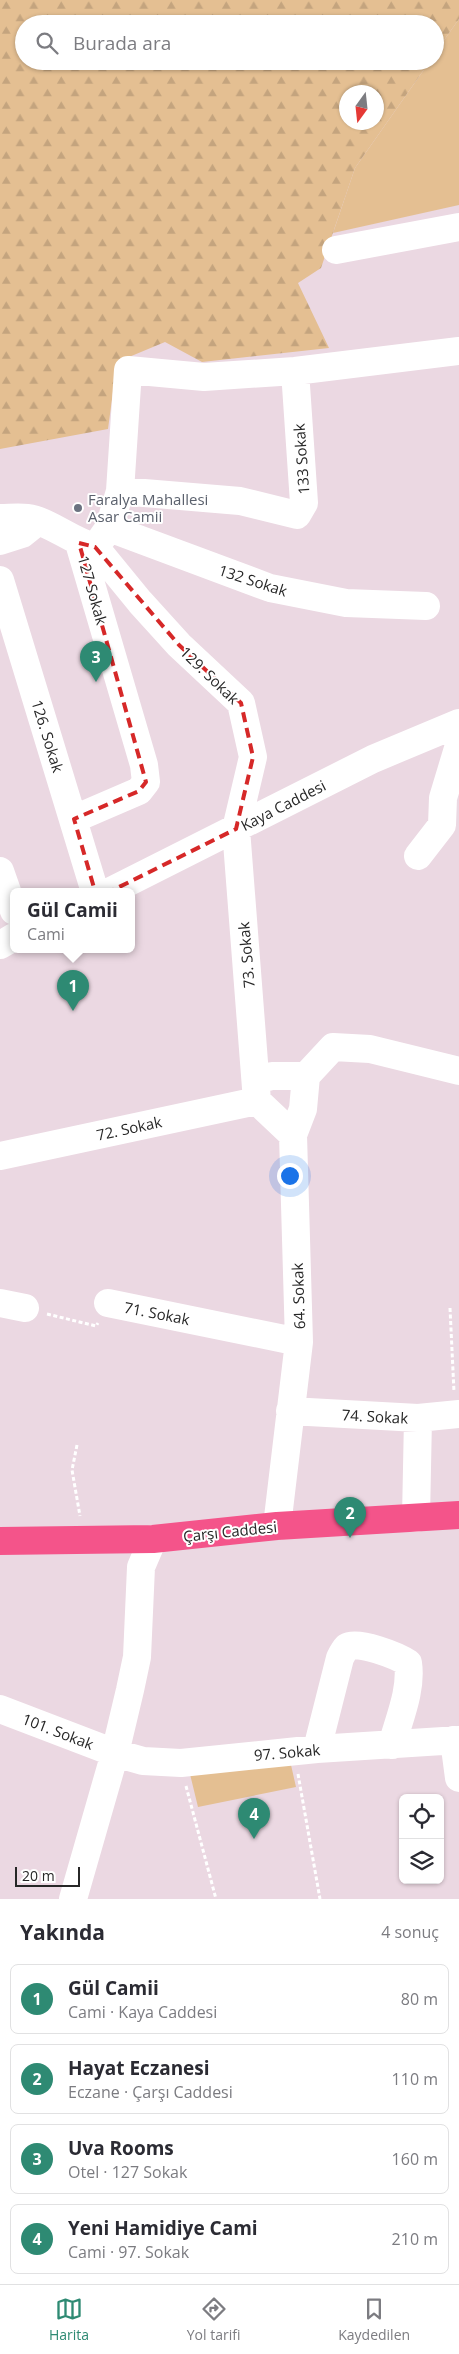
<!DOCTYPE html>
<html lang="tr">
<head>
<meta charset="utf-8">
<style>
	body { margin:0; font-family:"Open Sans",sans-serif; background:#f2f2f3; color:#2b2b33 }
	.controls { position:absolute; right:15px; bottom:15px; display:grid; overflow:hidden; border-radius:8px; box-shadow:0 1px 4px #0004 }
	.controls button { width:45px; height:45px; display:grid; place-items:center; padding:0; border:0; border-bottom:1px solid #e1e1e2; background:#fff; color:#2b2b33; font:25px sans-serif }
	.compass { position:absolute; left:339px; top:85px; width:45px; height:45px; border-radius:50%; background:#fff; box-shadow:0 1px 4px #0004; rotate:195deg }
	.scale { position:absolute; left:15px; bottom:12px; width:65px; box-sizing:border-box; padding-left:5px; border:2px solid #272727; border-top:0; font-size:14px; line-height:18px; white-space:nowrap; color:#272727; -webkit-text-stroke:4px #fff; paint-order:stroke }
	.you { position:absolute; left:289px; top:1175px; width:18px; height:18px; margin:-12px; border:4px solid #fff; border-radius:50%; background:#1a73e8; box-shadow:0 0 0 8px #1a73e833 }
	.badge { display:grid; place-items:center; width:32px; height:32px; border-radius:50%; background:#2e8a73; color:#fff; font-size:16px; font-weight:700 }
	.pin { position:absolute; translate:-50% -41px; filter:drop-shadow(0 1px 2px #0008) }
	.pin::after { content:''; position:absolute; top:26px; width:18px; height:15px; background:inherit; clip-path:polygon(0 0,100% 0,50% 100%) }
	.popup { position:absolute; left:10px; top:888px; width:125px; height:65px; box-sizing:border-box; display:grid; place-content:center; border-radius:8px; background:#fff; filter:drop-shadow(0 1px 4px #0005); font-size:16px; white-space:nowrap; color:#7c7c81 }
	.popup b { font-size:19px; color:#2b2b33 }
	.popup::after { content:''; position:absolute; left:50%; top:100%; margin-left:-10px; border:10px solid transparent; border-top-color:#fff }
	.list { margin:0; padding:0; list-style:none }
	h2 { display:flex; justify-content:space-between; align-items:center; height:65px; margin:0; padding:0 20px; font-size:21px }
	h2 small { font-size:16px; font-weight:400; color:#7c7c81 }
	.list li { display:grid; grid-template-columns:32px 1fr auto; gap:15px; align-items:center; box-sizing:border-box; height:70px; margin:0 10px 10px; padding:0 10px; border:1px solid #e1e1e2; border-radius:8px }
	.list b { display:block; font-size:19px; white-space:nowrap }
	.list p { margin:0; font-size:16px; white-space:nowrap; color:#7c7c81 }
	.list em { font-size:16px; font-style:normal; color:#7c7c81 }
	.icon { flex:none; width:28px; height:28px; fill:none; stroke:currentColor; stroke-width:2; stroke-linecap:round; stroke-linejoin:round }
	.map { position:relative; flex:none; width:459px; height:1899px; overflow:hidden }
	.search { position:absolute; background:#fff; box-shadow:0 1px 4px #0004; left:15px; right:15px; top:15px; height:55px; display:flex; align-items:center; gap:12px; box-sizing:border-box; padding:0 18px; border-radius:28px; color:#7c7c81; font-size:19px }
	.sheet { height:385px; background:#fff }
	nav { display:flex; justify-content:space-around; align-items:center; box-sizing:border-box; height:70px; border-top:1px solid #e1e1e2; background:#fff; font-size:14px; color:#7c7c81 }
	nav a { display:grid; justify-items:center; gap:2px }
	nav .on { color:#2e8a73 }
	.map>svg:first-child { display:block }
	.grass { fill:#e4bf92 }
	.forest { fill:url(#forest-firs); fill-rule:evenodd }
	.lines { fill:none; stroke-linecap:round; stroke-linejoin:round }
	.path { stroke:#fff; stroke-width:3; stroke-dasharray:4 2.5; stroke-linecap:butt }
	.minor { stroke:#fff; stroke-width:28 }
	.major { stroke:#f4548a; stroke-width:28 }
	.marked { fill:none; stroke:#d62828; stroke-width:4; stroke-dasharray:10 6; stroke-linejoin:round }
	.worship-dot { fill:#6b7280; stroke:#fff; stroke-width:2 }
	.labels { text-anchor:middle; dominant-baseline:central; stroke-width:4; stroke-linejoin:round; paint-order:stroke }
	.street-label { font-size:15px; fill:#272727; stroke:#fff }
	.worship-label { font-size:15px; fill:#5b616d; stroke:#fff; text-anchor:start }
</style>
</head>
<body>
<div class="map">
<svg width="459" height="1899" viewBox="0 0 459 1899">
	<defs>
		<pattern id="forest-firs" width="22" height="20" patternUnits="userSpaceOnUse" patternTransform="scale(1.25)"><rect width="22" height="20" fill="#e4bf92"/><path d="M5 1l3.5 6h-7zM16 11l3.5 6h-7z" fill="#c4a47e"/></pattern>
	</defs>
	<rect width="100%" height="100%" fill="#ebd8e2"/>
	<!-- grass -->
	<path class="grass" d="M 459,19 L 459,205 L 333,233 L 355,168 L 430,61 L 435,61 L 435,53 Z
		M 289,1756 L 296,1787 L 198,1807 L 189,1770 Z"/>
	<!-- forest -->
	<path class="forest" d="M 0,0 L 459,0 L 459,19 L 435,53 L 435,24 L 24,24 L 24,61 L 430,61 L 355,168 L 321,268 L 298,283 L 329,348 L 202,362 L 165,342 L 117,362 L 108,429 L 0,449 ZM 346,92 L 376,92 L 376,122 L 346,122 Z"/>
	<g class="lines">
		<!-- path -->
		<path class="path" d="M 450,1308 L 454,1392
			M 47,1314 L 96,1326 L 98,1323
			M 77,1445 L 72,1470 L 80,1516
			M 298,1774 L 320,1899
			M 186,1786 L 216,1899"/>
		<!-- minor -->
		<path class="minor" d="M 336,250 L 459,227
			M 120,491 L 128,370 L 204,377 L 295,371 L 459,351
			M 0,518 C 9,518 19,517 27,518 C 50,521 72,542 95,547
			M 109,528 L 120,491 L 240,501 L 297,515 L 304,503 L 295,371
			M 0,541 L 22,534 L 37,522
			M 99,542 L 109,528 L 270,588 L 346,603 L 426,606
			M 95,547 L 140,602 L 179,645 L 241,703 L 253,757 L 236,829 L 257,1101 L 293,1135 L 299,1342 L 277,1526
			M 0,580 L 95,892
			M 74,819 L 139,791 L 146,782 L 144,765 L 79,543
			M 418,856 L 442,825 L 443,798 L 459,745
			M 0,871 L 14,911
			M 109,892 L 373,759 L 459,723
			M 0,945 L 14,937
			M 256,1080 L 272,1076 L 306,1076 L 333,1047 L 370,1049 L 459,1071
			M 293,1135 L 303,1109 L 306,1076
			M 0,1156 L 257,1101
			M 0,1303 L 25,1308
			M 108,1303 L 299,1342
			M 290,1411 L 418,1418 L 459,1414
			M 416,1518 L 418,1418
			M 0,1709 L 115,1753 L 143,1761 L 181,1763 L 317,1749 L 459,1740
			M 454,1740 L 459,1778
			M 317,1749 L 340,1658 C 342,1654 344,1650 347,1647 C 357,1640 398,1656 408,1663 C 412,1690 399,1719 392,1745
			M 73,1899 L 115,1753 L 130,1690 L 137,1657 L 141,1567 L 153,1539"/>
		<!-- major -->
		<path class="major" d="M 0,1541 L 153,1539 L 277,1526 L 459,1515"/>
	</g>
	<!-- marked area -->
	<path class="marked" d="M 79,543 L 95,547 L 179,645 L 241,703 L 253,757 L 236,829 L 97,898 L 74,819 L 139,791 L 146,782 Z"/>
	<!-- markers -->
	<circle class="worship-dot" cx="78" cy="508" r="5"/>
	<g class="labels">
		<!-- street labels -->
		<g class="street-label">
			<text transform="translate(301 459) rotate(-94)">133 Sokak</text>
			<text transform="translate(253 580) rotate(18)">132 Sokak</text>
			<text transform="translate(93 590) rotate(74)">127 Sokak</text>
			<text transform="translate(210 675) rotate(44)">129. Sokak</text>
			<text transform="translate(48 736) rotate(73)">126. Sokak</text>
			<text transform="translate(283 805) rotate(-27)">Kaya Caddesi</text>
			<text transform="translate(246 955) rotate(-95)">73. Sokak</text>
			<text transform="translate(129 1128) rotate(-12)">72. Sokak</text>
			<text transform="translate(298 1296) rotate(-92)">64. Sokak</text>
			<text transform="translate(157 1313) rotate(11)">71. Sokak</text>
			<text transform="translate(375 1416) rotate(3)">74. Sokak</text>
			<text transform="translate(230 1531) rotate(-6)">Çarşı Caddesi</text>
			<text transform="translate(58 1731) rotate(21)">101. Sokak</text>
			<text transform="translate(287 1752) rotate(-5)">97. Sokak</text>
		</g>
		<!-- worship labels -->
		<g class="worship-label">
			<text x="88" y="499">Faralya Mahallesi<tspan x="88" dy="17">Asar Camii</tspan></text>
		</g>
	</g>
</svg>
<div class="controls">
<button><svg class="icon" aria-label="locate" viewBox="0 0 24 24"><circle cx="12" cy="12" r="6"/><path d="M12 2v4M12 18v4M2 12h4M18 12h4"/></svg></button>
<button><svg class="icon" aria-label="layers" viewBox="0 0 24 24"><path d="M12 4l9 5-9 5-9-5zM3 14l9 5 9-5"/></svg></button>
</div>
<svg class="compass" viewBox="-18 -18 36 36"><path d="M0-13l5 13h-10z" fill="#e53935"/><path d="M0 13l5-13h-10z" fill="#7c7c81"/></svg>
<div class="scale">20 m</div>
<div class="you"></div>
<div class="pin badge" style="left:73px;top:1011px">1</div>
<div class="popup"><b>Gül Camii</b>Cami</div>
<div class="pin badge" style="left:350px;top:1538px">2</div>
<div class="pin badge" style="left:96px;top:682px">3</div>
<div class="pin badge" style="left:254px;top:1839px">4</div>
<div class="search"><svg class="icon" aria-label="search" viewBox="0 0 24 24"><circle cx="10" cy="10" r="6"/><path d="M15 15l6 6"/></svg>Burada ara</div>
</div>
<section class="sheet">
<h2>Yakında<small>4 sonuç</small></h2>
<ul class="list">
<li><span class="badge">1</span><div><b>Gül Camii</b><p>Cami · Kaya Caddesi</p></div><em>80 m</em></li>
<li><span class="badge">2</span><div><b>Hayat Eczanesi</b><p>Eczane · Çarşı Caddesi</p></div><em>110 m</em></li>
<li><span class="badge">3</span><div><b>Uva Rooms</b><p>Otel · 127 Sokak</p></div><em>160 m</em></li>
<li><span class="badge">4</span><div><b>Yeni Hamidiye Cami</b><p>Cami · 97. Sokak</p></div><em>210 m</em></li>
</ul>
</section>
<nav>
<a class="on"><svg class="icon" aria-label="map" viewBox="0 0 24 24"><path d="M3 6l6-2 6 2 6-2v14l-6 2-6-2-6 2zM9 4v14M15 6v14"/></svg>Harita</a>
<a><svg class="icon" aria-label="directions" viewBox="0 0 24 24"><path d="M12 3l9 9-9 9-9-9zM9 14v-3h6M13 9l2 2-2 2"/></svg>Yol tarifi</a>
<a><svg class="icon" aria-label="saved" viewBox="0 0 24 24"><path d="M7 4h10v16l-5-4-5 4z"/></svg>Kaydedilen</a>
</nav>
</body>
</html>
